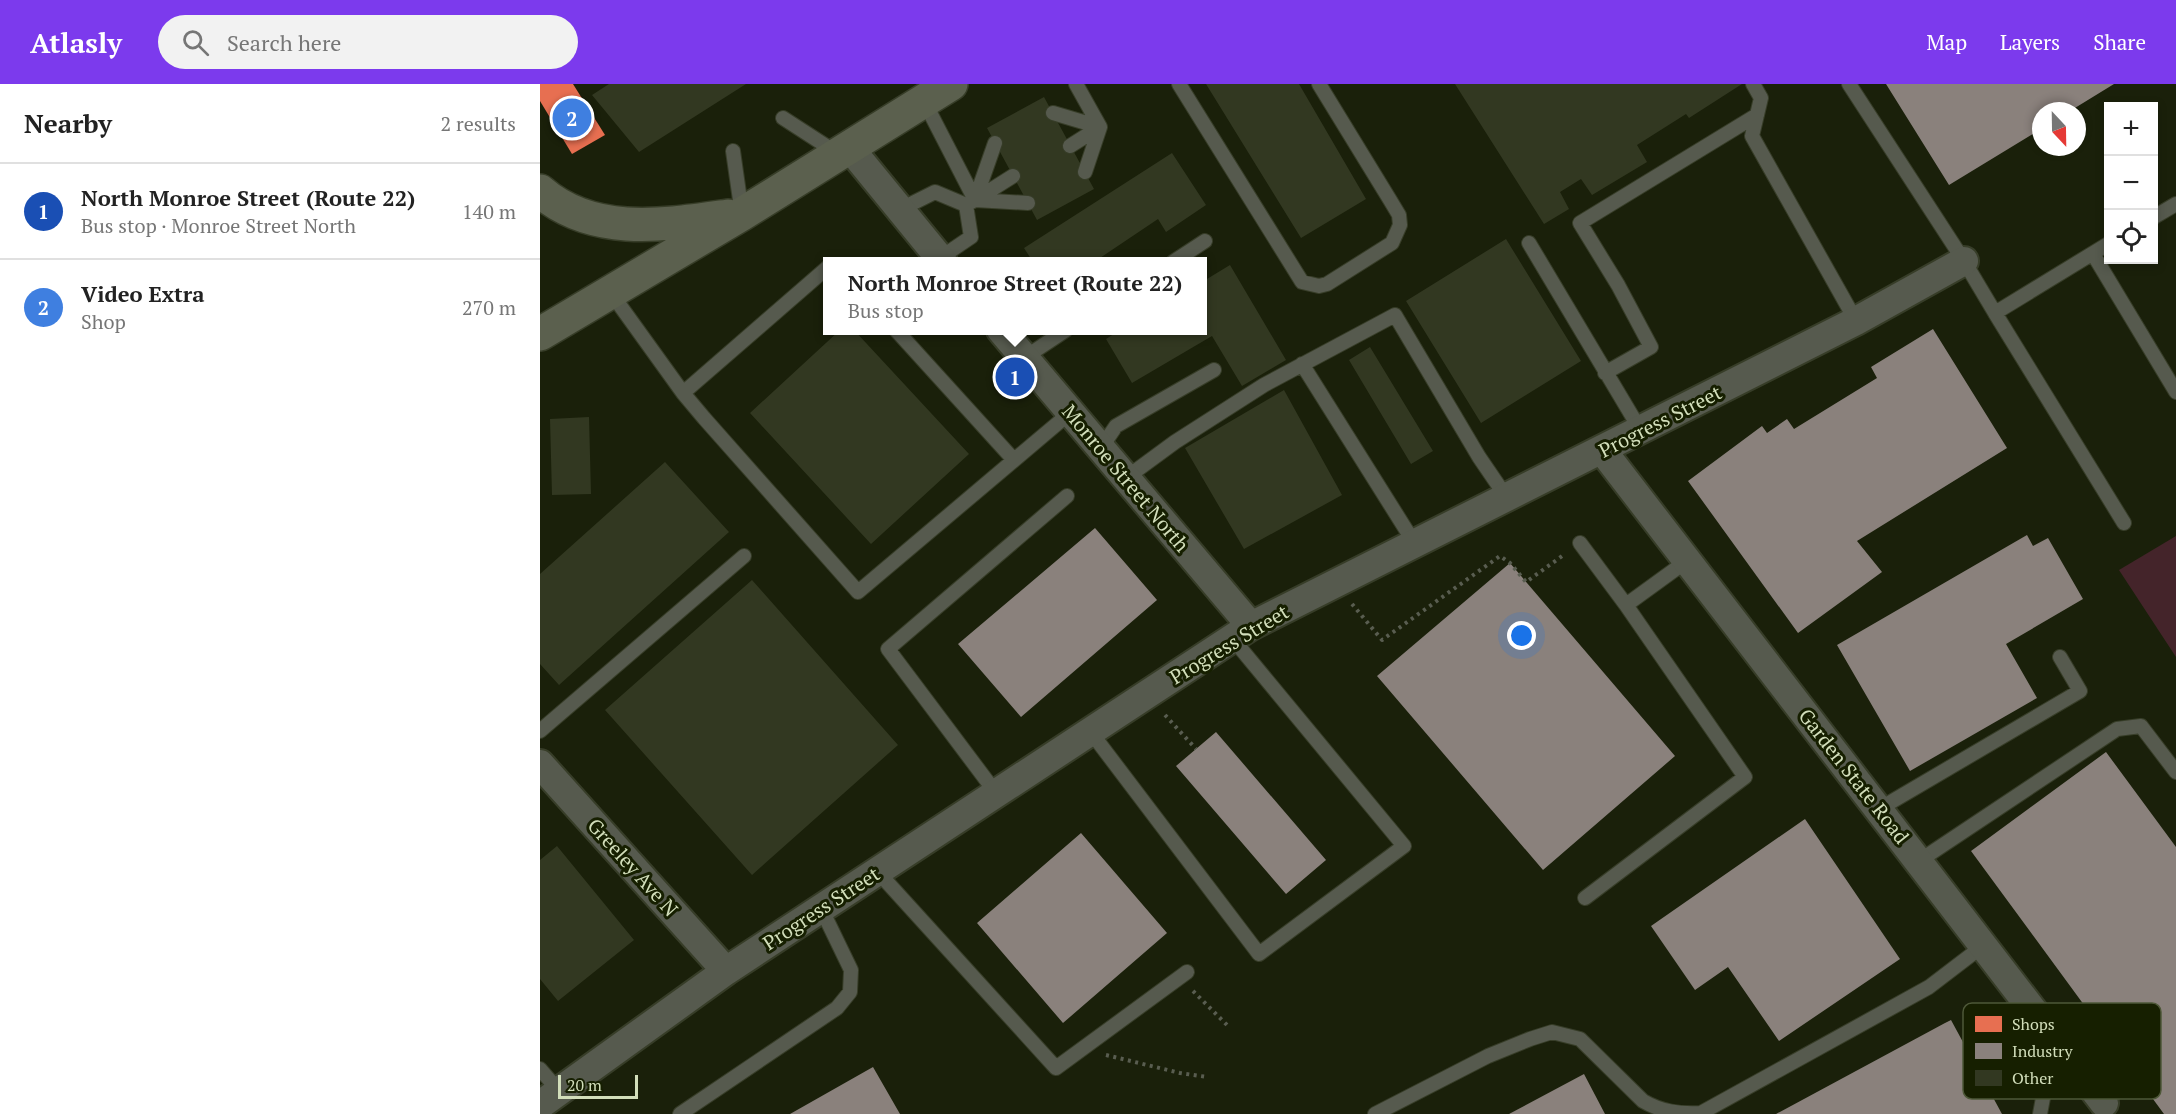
<!DOCTYPE html>
<html lang="en">
<head>
<meta charset="utf-8">
<style>
	body { margin:0; font-family:"PT Serif",serif; background:#f2f2f2; color:#222 }
	.controls { position:absolute; right:18px; top:18px; display:grid; overflow:hidden; border-radius:0px; box-shadow:0 3px 9px #0003 }
	.controls button { width:54px; height:54px; display:grid; place-items:center; padding:0; border:0; border-bottom:2px solid #e0e0e0; background:#fff; color:#222; font:30px sans-serif }
	.compass { position:absolute; left:1492px; top:18px; width:54px; height:54px; border-radius:50%; background:#fff; box-shadow:0 3px 9px #0003; rotate:158deg }
	.scale { position:absolute; left:18px; bottom:15px; width:80px; box-sizing:border-box; padding-left:6px; border:3px solid #d2deba; border-top:0; font-size:16px; line-height:21px; white-space:nowrap; color:#d2deba; -webkit-text-stroke:4px #161f00; paint-order:stroke }
	.you { position:absolute; left:982px; top:552px; width:21px; height:21px; margin:-15px; border:4px solid #fff; border-radius:50%; background:#1a73e8; box-shadow:0 0 0 9px #1a73e833 }
	.badge { display:grid; place-items:center; width:39px; height:39px; border-radius:50%; background:#7c3aed; color:#fff; font-size:20px; font-weight:700 }
	.pin { position:absolute; translate:-50% -50%; border:3px solid #fff; box-shadow:0 2px 6px #0006 }
	.popup { position:absolute; left:283px; top:173px; width:384px; height:78px; box-sizing:border-box; display:grid; place-content:center; border-radius:0px; background:#fff; filter:drop-shadow(0 2px 4px #0005); font-size:20px; white-space:nowrap; color:#767676 }
	.popup b { font-size:22px; color:#222 }
	.popup::after { content:''; position:absolute; left:50%; top:100%; margin-left:-12px; border:12px solid transparent; border-top-color:#fff }
	.list { margin:0; padding:0; list-style:none }
	h2 { display:flex; justify-content:space-between; align-items:center; height:78px; margin:0; padding:0 24px; font-size:26px }
	h2 small { font-size:20px; font-weight:400; color:#767676 }
	.list li { display:grid; grid-template-columns:39px 1fr auto; gap:18px; align-items:center; box-sizing:border-box; height:96px; padding:0 24px; border-top:2px solid #e0e0e0 }
	.list b { display:block; font-size:22px; white-space:nowrap }
	.list p { margin:0; font-size:20px; white-space:nowrap; color:#767676 }
	.list em { font-size:20px; font-style:normal; color:#767676 }
	.icon { flex:none; width:33px; height:33px; fill:none; stroke:currentColor; stroke-width:2; stroke-linecap:round; stroke-linejoin:round }
	.map { position:relative; flex:none; width:1636px; height:1030px; overflow:hidden }
	header { display:flex; align-items:center; gap:36px; box-sizing:border-box; height:84px; padding:0 30px; background:#7c3aed; color:#fff }
	header strong { font-size:28px }
	nav { display:flex; gap:33px; margin-inline-start:auto; font-size:21px }
	.search { width:420px; height:54px; background:#f2f2f2; display:flex; align-items:center; gap:15px; box-sizing:border-box; padding:0 21px; border-radius:33px; color:#767676; font-size:22px }
	main { display:flex }
	aside { flex:1; background:#fff }
	.map>svg:first-child { display:block }
	.green { fill:#44242a }
	.shops { fill:#e76f51 }
	.industry { fill:#8a817c }
	.building { fill:#323821 }
	.lines { fill:none; stroke-linecap:round; stroke-linejoin:round }
	.lane-casing { stroke:#373d28; stroke-width:16 }
	.street-casing { stroke:#373d28; stroke-width:32 }
	.highway-casing { stroke:#373d28; stroke-width:36 }
	.path { stroke:#595d50; stroke-width:4; stroke-dasharray:3 4.5; stroke-linecap:butt }
	.lane { stroke:#565a4e; stroke-width:14 }
	.street { stroke:#565a4e; stroke-width:28 }
	.highway { stroke:#5b604e; stroke-width:33 }
	.labels { text-anchor:middle; dominant-baseline:central; stroke-width:6; stroke-linejoin:round; paint-order:stroke }
	.street-label { font-size:20px; fill:#d2deba; stroke:#161f00 }
	.key { fill:#161f00; stroke:#4e5838; stroke-width:1.5 }
	.key-label { font-size:16px; fill:#d2deba }
</style>
</head>
<body>
<header>
<strong>Atlasly</strong>
<div class="search"><svg class="icon" aria-label="search" viewBox="0 0 24 24"><circle cx="10" cy="10" r="6"/><path d="M15 15l6 6"/></svg>Search here</div>
<nav><a>Map</a><a>Layers</a><a>Share</a></nav>
</header>
<main>
<aside>
<h2>Nearby<small>2 results</small></h2>
<ul class="list">
<li><span class="badge" style="background:#1a4fb4">1</span><div><b>North Monroe Street (Route 22)</b><p>Bus stop · Monroe Street North</p></div><em>140 m</em></li>
<li><span class="badge" style="background:#3f7fe0">2</span><div><b>Video Extra</b><p>Shop</p></div><em>270 m</em></li>
</ul>
</aside>
<div class="map">
<svg width="1636" height="1030" viewBox="0 0 1636 1030">
	<rect width="100%" height="100%" fill="#1a200a"/>
	<!-- green -->
	<path class="green" d="M 1636,452 L 1636,573 L 1579,486 Z"/>
	<!-- shops -->
	<path class="shops" d="M 0,0 L 33,0 L 65,51 L 32,70 L 0,17 Z"/>
	<!-- industry -->
	<path class="industry" d="M 1346,0 L 1574,0 L 1530,27 L 1501,27 L 1501,45 L 1409,101 Z
		M 1393,245 L 1467,364 L 1317,457 L 1342,488 L 1258,549 L 1148,397 L 1222,342 L 1227,349 L 1247,335 L 1254,345 L 1337,294 L 1331,283 Z
		M 555,444 L 617,516 L 481,633 L 418,560 Z
		M 1487,451 L 1493,462 L 1508,454 L 1543,515 L 1466,560 L 1497,614 L 1370,687 L 1297,561 Z
		M 970,479 L 1135,672 L 1003,786 L 837,592 Z
		M 676,648 L 786,776 L 746,810 L 636,682 Z
		M 1566,668 L 1636,763 L 1636,1030 L 1624,1030 L 1431,767 Z
		M 1265,735 L 1360,875 L 1239,957 L 1188,883 L 1155,906 L 1111,842 Z
		M 541,749 L 627,849 L 523,939 L 437,839 Z
		M 1411,936 L 1462,1030 L 1236,1030 L 1405,939 Z
		M 333,983 L 360,1030 L 250,1030 Z
		M 1044,990 L 1065,1030 L 969,1030 Z"/>
	<!-- building -->
	<path class="building" d="M 69,0 L 206,0 L 99,68 L 52,11 Z
		M 666,0 L 759,0 L 826,115 L 761,154 Z
		M 915,0 L 1202,0 L 1149,34 L 1146,30 L 1097,61 L 1107,78 L 1052,111 L 1041,95 L 1020,108 L 1029,125 L 1004,140 Z
		M 504,13 L 554,105 L 497,136 L 447,44 Z
		M 632,69 L 666,121 L 626,148 L 618,135 L 554,178 L 493,178 L 484,164 Z
		M 966,155 L 1041,277 L 941,339 L 866,217 Z
		M 690,181 L 746,276 L 702,302 L 672,252 L 592,299 L 566,255 L 580,246 L 662,246 L 662,198 Z
		M 300,246 L 314,246 L 429,370 L 331,460 L 210,329 Z
		M 830,263 L 893,367 L 871,380 L 809,276 Z
		M 744,306 L 802,411 L 704,465 L 645,364 Z
		M 49,333 L 51,410 L 12,411 L 10,335 Z
		M 125,378 L 189,448 L 19,601 L 0,580 L 0,490 Z
		M 212,496 L 358,661 L 212,791 L 65,626 Z
		M 17,762 L 94,856 L 18,917 L 0,895 L 0,776 Z"/>
	<g class="lines">
		<!-- lane casing -->
		<g class="lane-casing">
			<path id="lane" d="M 536,0 L 560,43 L 545,88
				M 639,0 L 762,198 L 779,202 L 787,200 L 852,159 L 860,141 L 859,131 L 850,116 L 779,0
				M 1213,0 L 1221,14 L 1212,52 L 1316,237
				M 1309,0 L 1424,177 L 1455,229
				M 384,17 L 435,116
				M 513,29 L 560,43 L 530,62
				M 243,34 L 297,69
				M 193,67 L 202,130
				M 473,92 L 435,116 L 488,119
				M 359,126 L 395,108 L 426,121
				M 1614,133 L 1636,120
				M 989,159 L 1101,347
				M 1568,160 L 1455,229 L 1584,439
				M 1553,170 L 1636,308
				M 400,174 L 431,153 L 426,121 L 435,116 L 455,59
				M 633,178 L 665,157
				M 71,209 L 143,309 L 164,334 L 318,508 L 531,328
				M 356,246 L 474,376
				M 484,274 L 526,246
				M 762,280 L 875,460
				M 1065,289 L 1111,263 L 1078,201 L 1040,139 L 1217,31
				M 143,309 L 288,183
				M 561,364 L 576,342 L 674,286
				M 586,394 L 635,358 L 724,301 L 855,231 L 939,373 L 967,414
				M 1040,459 L 1086,521
				M 0,647 L 204,472
				M 550,647 L 719,870 L 864,762 L 692,554
				M 456,709 L 348,565 L 527,412
				M 1339,725 L 1540,607 L 1520,573
				M 1379,777 L 1577,645 L 1601,642 L 1636,688
				M 337,787 L 516,984 L 647,888
				M 1045,814 L 1205,693 L 1086,521 L 1148,476
				M 0,985 L 19,1007
				M 140,1030 L 297,924 L 310,908 L 311,886 L 281,824
				M 835,1030 L 948,972 L 990,955 L 1012,948 L 1040,955 L 1103,1017 C 1122,1028 1139,1030 1161,1029 L 1389,903 L 1444,861
				M 1500,1030 L 1514,955"/>
		</g>
		<!-- street casing -->
		<g class="street-casing">
			<path id="street" d="M 309,63 L 403,178
				M 461,246 L 711,542
				M 1062,366 L 1564,1019
				M 0,680 L 186,887
				M 0,1021 L 186,887 L 711,542 L 1316,237 L 1424,177"/>
		</g>
		<!-- highway casing -->
		<g class="highway-casing">
			<path id="highway" d="M 0,107 C 53,153 124,141 188,132
				M 0,250 L 202,130 L 411,0"/>
		</g>
		<!-- path -->
		<path class="path" d="M 812,520 L 842,556 L 960,472 L 970,479 L 986,498 L 1025,470
			M 625,631 L 656,665
			M 653,907 L 690,944
			M 566,971 L 640,989 L 667,993"/>
		<!-- lane -->
		<use href="#lane" class="lane"/>
		<!-- street -->
		<use href="#street" class="street"/>
		<!-- highway -->
		<use href="#highway" class="highway"/>
	</g>
	<g class="labels">
		<!-- street labels -->
		<g class="street-label">
			<text transform="translate(1120 337) rotate(-27)">Progress Street</text>
			<text transform="translate(586 394) rotate(50)">Monroe Street North</text>
			<text transform="translate(689 560) rotate(-31)">Progress Street</text>
			<text transform="translate(1314 692) rotate(52)">Garden State Road</text>
			<text transform="translate(93 783) rotate(48)">Greeley Ave N</text>
			<text transform="translate(281 824) rotate(-33)">Progress Street</text>
		</g>
	</g>
	<!-- legend -->
	<rect x="1423" y="919" width="198" height="96" rx="9" class="key"/>
	<rect x="1435" y="932" width="27" height="16" fill="#e76f51"/>
	<rect x="1435" y="959" width="27" height="16" fill="#8a817c"/>
	<rect x="1435" y="986" width="27" height="16" fill="#323821"/>
	<g class="key-label">
		<text x="1472" y="946">Shops</text>
		<text x="1472" y="973">Industry</text>
		<text x="1472" y="1000">Other</text>
	</g>
</svg>
<div class="controls">
<button>+</button>
<button>−</button>
<button><svg class="icon" aria-label="locate" viewBox="0 0 24 24"><circle cx="12" cy="12" r="6"/><path d="M12 2v4M12 18v4M2 12h4M18 12h4"/></svg></button>
</div>
<svg class="compass" viewBox="-18 -18 36 36"><path d="M0-13l5 13h-10z" fill="#e53935"/><path d="M0 13l5-13h-10z" fill="#767676"/></svg>
<div class="scale">20 m</div>
<div class="you"></div>
<div class="pin badge" style="left:475px;top:293px;background:#1a4fb4">1</div>
<div class="popup"><b>North Monroe Street (Route 22)</b>Bus stop</div>
<div class="pin badge" style="left:32px;top:34px;background:#3f7fe0">2</div>
</div>
</main>
</body>
</html>
